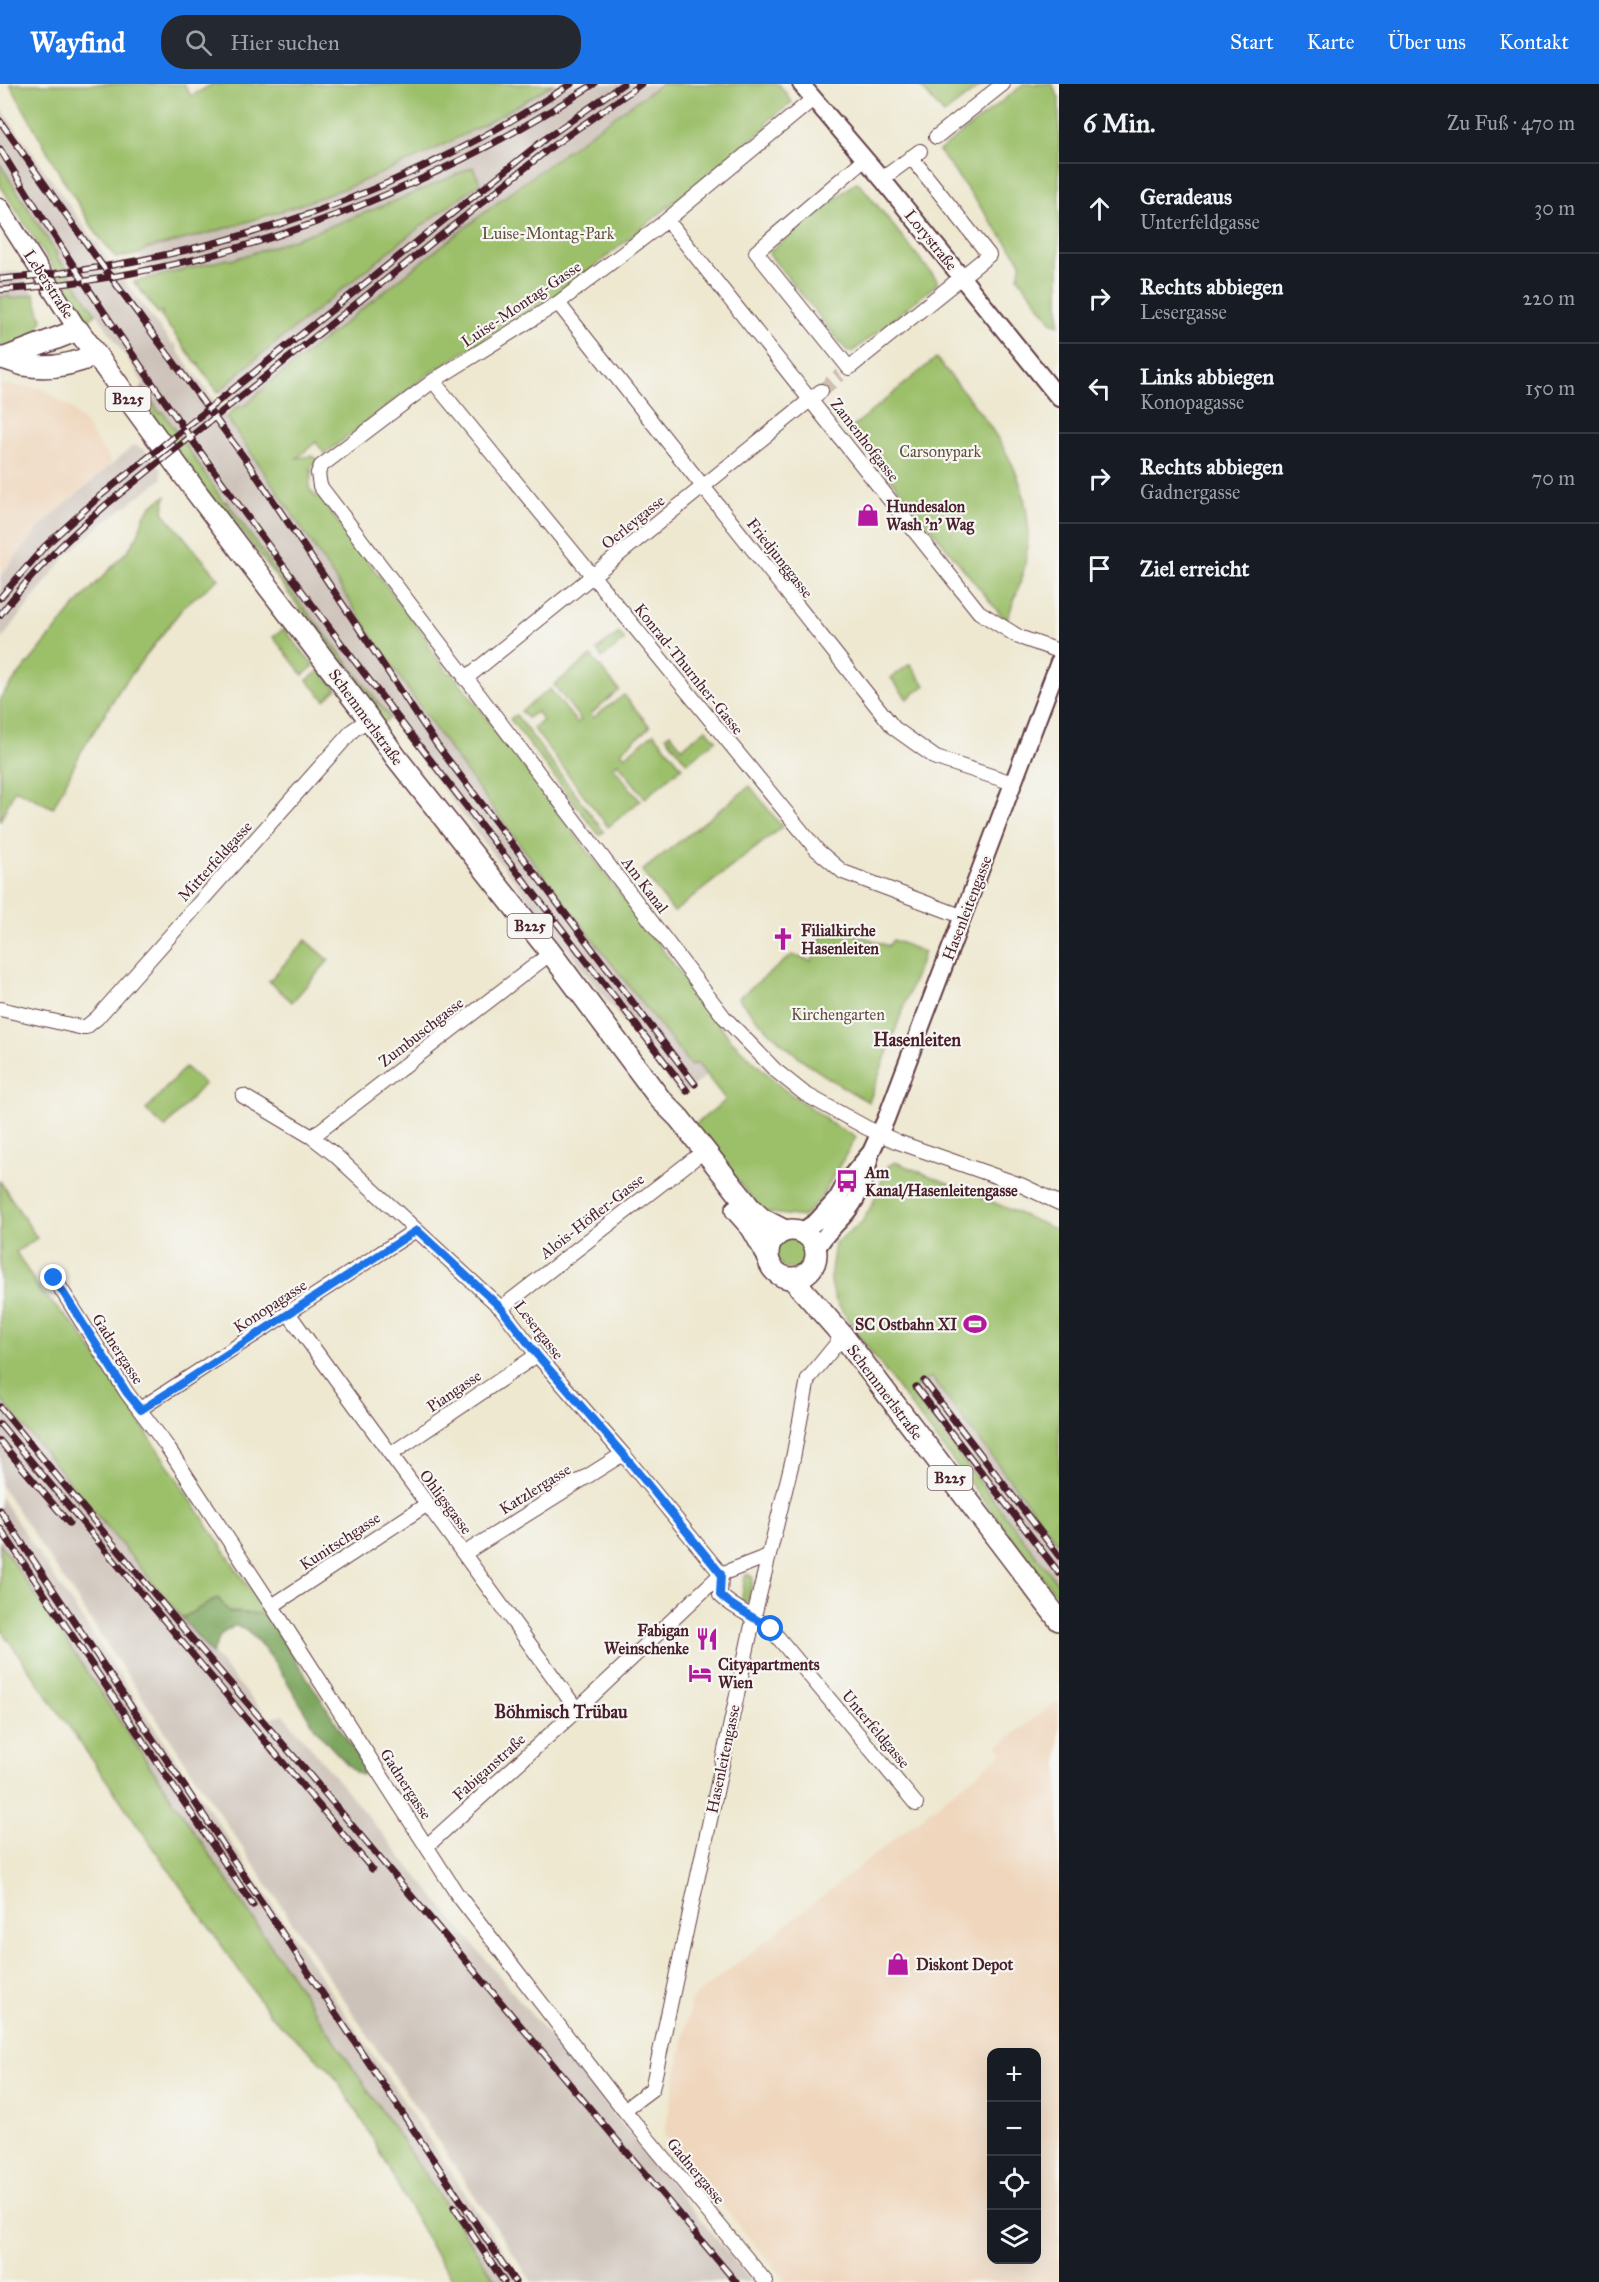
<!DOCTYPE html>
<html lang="de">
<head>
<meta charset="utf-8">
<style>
	body { margin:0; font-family:"IM FELL Great Primer",serif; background:#242831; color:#f1f3f6 }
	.controls { position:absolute; right:18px; bottom:18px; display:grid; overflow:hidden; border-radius:12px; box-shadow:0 6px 24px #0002 }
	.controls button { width:54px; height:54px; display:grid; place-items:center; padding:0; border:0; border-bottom:2px solid #363941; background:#171b24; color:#f1f3f6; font:30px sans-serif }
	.stop { position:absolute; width:18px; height:18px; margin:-14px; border:4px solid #1a73e8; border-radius:50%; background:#fff }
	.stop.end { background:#1a73e8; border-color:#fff; box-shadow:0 2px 6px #0008 }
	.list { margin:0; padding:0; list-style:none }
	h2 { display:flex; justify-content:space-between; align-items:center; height:78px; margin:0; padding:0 24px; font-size:26px }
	h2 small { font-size:20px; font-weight:400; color:#9ea1a6 }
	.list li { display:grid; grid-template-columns:39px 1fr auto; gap:18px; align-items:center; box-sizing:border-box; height:90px; padding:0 24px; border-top:2px solid #363941 }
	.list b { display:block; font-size:22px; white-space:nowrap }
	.list p { margin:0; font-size:20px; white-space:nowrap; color:#9ea1a6 }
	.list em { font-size:20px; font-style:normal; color:#9ea1a6 }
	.icon { flex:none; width:33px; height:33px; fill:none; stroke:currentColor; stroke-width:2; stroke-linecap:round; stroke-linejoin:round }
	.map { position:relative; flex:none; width:1059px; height:2198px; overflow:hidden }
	header { display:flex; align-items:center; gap:36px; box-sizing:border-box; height:84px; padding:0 30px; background:#1a73e8; color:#fff }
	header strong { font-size:28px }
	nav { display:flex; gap:33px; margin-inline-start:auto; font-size:21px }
	.search { width:420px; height:54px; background:#242831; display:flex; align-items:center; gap:15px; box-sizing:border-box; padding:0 21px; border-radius:24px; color:#9ea1a6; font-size:22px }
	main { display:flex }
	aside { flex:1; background:#171b24 }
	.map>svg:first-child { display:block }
	.built { fill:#efd6bc; fill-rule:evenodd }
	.industrial { fill:#cdc2b9 }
	.green { fill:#9cc06a; stroke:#73704a; stroke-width:1.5 }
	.forest { fill:#7da65e; stroke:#646244; stroke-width:1.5 }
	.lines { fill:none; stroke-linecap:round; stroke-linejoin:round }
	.minor-tunnel { stroke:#cdc0af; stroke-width:14; stroke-dasharray:14 7; stroke-linecap:butt }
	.minor-casing { stroke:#633d44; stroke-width:16 }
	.tertiary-casing { stroke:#633d44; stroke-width:20 }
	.secondary-casing { stroke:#633d44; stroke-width:21 }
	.primary-casing { stroke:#633d44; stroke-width:24 }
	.minor { stroke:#fff; stroke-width:14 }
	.tertiary { stroke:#fff; stroke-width:16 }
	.secondary { stroke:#fff; stroke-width:18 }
	.primary { stroke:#fff; stroke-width:21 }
	.rail-casing { stroke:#4a1f2b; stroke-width:7 }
	.rail { stroke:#f6f6f2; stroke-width:4.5; stroke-dasharray:14; stroke-linecap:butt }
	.route { stroke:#1a73e8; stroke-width:8 }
	.labels { text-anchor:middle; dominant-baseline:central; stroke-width:4.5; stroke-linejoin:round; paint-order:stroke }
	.shield { fill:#f6f6f2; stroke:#7e6067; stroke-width:1.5 }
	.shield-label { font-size:15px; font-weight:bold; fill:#4a1f2b }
	.park-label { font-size:16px; fill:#634f3e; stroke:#f6f6f2 }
	.street-label { font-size:16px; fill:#4a1f2b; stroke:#f6f6f2 }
	.poi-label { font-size:16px; font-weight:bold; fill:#4a1f2b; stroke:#f6f6f2; text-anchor:start }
	.neighbourhood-label { font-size:18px; font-weight:bold; fill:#4a1f2b; stroke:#f6f6f2 }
</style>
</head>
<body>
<header>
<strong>Wayfind</strong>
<div class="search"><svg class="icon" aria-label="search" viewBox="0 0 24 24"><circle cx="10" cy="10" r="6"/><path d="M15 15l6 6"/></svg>Hier suchen</div>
<nav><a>Start</a><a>Karte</a><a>Über uns</a><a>Kontakt</a></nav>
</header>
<main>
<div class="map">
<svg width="1059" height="2198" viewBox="0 0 1059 2198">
	<rect width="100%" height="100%" fill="#f6f6f2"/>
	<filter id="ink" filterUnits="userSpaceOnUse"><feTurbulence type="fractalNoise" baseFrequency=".0167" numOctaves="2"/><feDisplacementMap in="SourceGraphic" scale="12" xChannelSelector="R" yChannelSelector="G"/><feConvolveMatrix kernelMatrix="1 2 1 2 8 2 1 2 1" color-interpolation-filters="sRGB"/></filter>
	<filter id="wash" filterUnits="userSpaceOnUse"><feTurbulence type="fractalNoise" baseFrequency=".008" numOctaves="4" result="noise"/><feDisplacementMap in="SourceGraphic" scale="24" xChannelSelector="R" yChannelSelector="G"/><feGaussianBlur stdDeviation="1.35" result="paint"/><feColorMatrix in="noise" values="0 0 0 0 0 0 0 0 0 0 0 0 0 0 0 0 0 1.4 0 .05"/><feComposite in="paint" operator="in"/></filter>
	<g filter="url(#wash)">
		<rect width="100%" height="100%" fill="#eee8d0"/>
		<!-- built -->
		<path class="built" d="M 0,301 L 42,304 L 71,324 L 79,335 L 81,334 L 112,379 L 42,440 L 0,491 Z
			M 1059,1616 L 1059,2198 L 786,2198 L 664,2051 L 691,1916 L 1003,1669 L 998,1662 ZM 1036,1968 L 1036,2176 L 992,2176 L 992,1968 Z"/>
		<!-- industrial -->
		<path class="industrial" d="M 553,0 L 661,0 L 553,75 L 415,183 L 267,301 L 246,321 L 234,325 L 220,307 L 241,287 L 408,152 L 480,99 L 473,83 L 344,138 L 231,176 L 227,175 L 148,193 L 139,170 L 146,165 L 258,137 L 375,94 L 458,56 Z
			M 0,22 L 95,158 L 97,157 L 101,163 L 100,165 L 172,260 L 174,259 L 178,265 L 177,266 L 256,374 L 414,614 L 485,714 L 524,766 L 707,991 L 681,1012 L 469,739 L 378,619 L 376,618 L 377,616 L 284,498 L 285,496 L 198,379 L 196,380 L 196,376 L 163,328 L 160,330 L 141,302 L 144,300 L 62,177 L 59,178 L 55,172 L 57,170 L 0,80 Z
			M 19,187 L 34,210 L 10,215 L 9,212 L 0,213 L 0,189 Z
			M 134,361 L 145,366 L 161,385 L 162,395 L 102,440 L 66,472 L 0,557 L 0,492 L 42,440 Z
			M 930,1293 L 1059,1460 L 1059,1501 L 910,1308 Z
			M 0,1311 L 121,1461 L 243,1605 L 268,1633 L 284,1631 L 752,2198 L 532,2198 L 0,1400 Z
			M 0,1412 L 524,2198 L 497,2198 L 35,1511 L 0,1459 Z"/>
		<!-- green -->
		<path class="green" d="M 10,0 L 184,0 L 191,12 L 213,0 L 553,0 C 426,80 292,131 146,165 L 139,170 L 125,173 L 124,171 L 123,173 L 116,174 L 96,149 L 61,92 Z
			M 661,0 L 779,0 L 792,18 L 766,39 L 768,42 L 584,191 L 552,214 L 430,289 L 325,370 L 316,358 L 297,374 L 311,372 L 318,375 L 310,386 L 312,387 L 309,404 L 315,412 L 319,413 L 430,559 L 428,561 L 449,590 L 452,588 L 731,956 L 782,1004 L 827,1035 L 826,1037 L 856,1053 L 820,1115 L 803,1133 L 763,1128 L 693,1042 L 726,1016 L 697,979 L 691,982 C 607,873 521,765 441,653 C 367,549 301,438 226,333 L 234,325 L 246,321 L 267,301 C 396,198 524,93 661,0 Z
			M 918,0 L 983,0 L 944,30 Z
			M 1024,0 L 1052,0 L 1059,14 L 1059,241 L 1053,239 L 1018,193 L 1021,178 L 939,67 Z
			M 0,80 L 57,170 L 56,172 L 59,178 L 61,177 L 96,230 L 87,237 L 0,101 Z
			M 473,83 L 480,99 L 408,152 L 241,287 L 220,307 L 218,308 L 199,282 L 199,279 L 197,280 L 160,231 L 163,229 L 162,227 L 158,229 L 134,198 L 227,175 L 231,176 C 314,150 394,119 473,83 Z
			M 856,98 L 859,99 L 937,196 L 937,200 L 852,268 L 848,268 L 769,170 L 770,167 Z
			M 34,210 L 42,235 L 37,248 L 41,253 L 22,260 L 0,263 L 0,213 L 9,212 L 11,215 Z
			M 936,274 C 991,342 1049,401 1021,496 C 1017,509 1012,522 1007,535 L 1001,531 L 850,345 Z
			M 143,305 L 160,329 L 163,328 L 224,418 L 226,417 L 284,498 L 377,617 L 376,619 L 378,618 L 390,634 L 382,639 L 362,612 L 364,610 L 240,445 L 221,422 L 218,424 L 137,309 Z
			M 166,412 L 163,428 L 219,495 L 185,521 L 120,605 L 81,668 L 53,724 L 15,705 L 0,737 L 0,614 L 76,521 L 129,465 L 138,451 L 144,432 L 152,421 Z
			M 284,545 L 314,582 L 303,591 L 273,553 Z
			M 619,549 L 625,556 L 602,574 L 597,566 Z
			M 591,572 L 619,606 L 591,630 L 593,634 L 624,611 L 650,643 L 621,667 L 625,672 L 654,649 L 682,683 L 645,714 L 618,679 L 613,682 L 640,717 L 608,743 L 533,644 L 543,637 L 537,628 L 527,634 L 521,627 L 550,605 L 577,639 L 581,636 L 554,601 Z
			M 910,580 L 925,601 L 907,615 L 891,594 Z
			M 320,586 L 337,605 L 325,616 L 307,596 Z
			M 516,631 L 604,748 L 599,751 L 510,635 Z
			M 706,645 L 716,656 L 687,679 L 666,652 L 670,649 L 682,664 Z
			M 750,702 L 782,743 L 674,828 L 642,787 Z
			M 827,839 L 888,862 L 893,856 L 924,868 L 869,1018 C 817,990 776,959 738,914 L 792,871 L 811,877 Z
			M 306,856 L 329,876 L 292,918 L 269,897 Z
			M 185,983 L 204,1000 L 165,1044 L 146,1026 Z
			M 895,1078 L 965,1106 L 1059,1147 L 1059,1460 L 931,1293 L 910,1308 L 1059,1501 L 1059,1515 L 918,1331 L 851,1241 L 835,1215 L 830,1194 L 835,1159 L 862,1138 L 872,1121 L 888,1082 Z
			M 0,1097 L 37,1154 L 16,1168 L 41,1208 L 79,1246 L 266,1530 L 229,1528 L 218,1514 L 182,1534 L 0,1314 Z
			M776 1169a16 16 0 1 1 32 0a16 16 0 1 1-32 0Z
			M 0,1459 L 35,1511 L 497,2198 L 455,2198 L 434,2168 L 364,2039 L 330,1986 L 271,1932 L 0,1544 Z
			M 749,1490 L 753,1494 L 748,1518 L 741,1519 L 745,1491 Z"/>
		<!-- forest -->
		<path class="forest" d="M 218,1514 L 229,1528 L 266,1530 L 365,1683 L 362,1691 L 356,1689 C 343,1675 327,1660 315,1644 C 297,1617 267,1553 236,1541 L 221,1550 L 212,1570 L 182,1534 Z"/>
	</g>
	<g filter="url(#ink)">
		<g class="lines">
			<!-- minor-tunnel -->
			<path class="minor-tunnel" d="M 821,307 L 840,291"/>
			<!-- minor casing -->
			<g class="minor-casing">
				<path id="minor" d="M 813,15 L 667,136 L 558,219 L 433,297 L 321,382 L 318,389 L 320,402 L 724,933 L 775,986 L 805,1010 L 867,1044 L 898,1058 L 1021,1101 L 1059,1119
					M 936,53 L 1003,0
					M 865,75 L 756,168 L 849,284 L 989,171 L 911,73
					M 882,95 L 920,67
					M 667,136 L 979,528 L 1019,553 L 1059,567
					M 558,219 L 894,644 L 936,674 L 1013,699
					M 433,297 L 817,766 L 843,788 L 964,833
					M 465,595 L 821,307
					M 0,925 L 79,943 L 86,943 L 97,934 L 353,646 L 369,635
					M 243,1012 L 312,1053 L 335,1071 L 501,1224 L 537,1271 L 623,1370 L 721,1490
					M 312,1053 L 551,869
					M 54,1194 L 127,1309 L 166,1361 L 272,1522 L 457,1810 L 624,2026 L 766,2198
					M 501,1224 L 704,1067
					M 289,1230 C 384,1363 482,1493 577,1626
					M 140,1325 L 416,1146
					M 391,1370 L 537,1271
					M 465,1469 L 623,1370
					M 721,1490 L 720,1511 C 735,1526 754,1532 771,1545 L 916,1720
					M 272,1522 L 426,1421
					M 427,1762 L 577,1626 L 721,1490 L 768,1472
					M 624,2026 L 652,2005 L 754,1532 L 793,1374 L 808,1295 L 843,1252"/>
			</g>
			<!-- tertiary casing -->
			<g class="tertiary-casing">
				<path id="tertiary" d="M 801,0 L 882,95 L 1059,314
					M 801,1148 L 817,1137 L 837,1115 L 847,1097 L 871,1068 L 886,1035 L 1059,578
					M 816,1166 C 824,1149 838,1140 849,1125 C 861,1110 866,1090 870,1072"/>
			</g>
			<!-- secondary casing -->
			<g class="secondary-casing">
				<path id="secondary" d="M 0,124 L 78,246"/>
			</g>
			<!-- primary casing -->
			<g class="primary-casing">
				<path id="primary" d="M 1,274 C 9,275 16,279 24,281 C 49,286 72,281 95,271
					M 5,274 L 78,246 L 197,409 L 369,635 L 395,672 L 551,869 L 660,1015 L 679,1034 L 750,1124 L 762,1135 L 785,1147
					M 736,1126 L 752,1144 L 768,1172
					M768 1170a24 24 0 1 1 48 0a24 24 0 1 1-48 0Z
					M 792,1194 L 843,1252 L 1059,1536"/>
			</g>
			<!-- minor -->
			<use href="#minor" class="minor"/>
			<!-- tertiary -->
			<use href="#tertiary" class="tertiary"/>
			<!-- secondary -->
			<use href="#secondary" class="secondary"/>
			<!-- primary -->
			<use href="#primary" class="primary"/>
			<!-- rail casing -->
			<g class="rail-casing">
				<path id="rail" d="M 0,37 L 96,173 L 246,376 L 437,661 L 695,1000
					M 0,65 C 202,398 451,699 687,1007
					M 0,195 C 207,179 397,113 571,0
					M 0,206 C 212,192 416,114 594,0
					M 0,514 L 45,462 L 100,412 L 545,55 L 623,0
					M 0,531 C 31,489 68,454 107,420 L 551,63 L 641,0
					M 924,1297 L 1059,1472
					M 916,1303 L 1059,1489
					M 0,1323 L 186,1548 L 308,1689 L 736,2198
					M 0,1340 L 372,1785
					M 0,1357 L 69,1439
					M 0,1426 L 515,2198
					M 0,1444 L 253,1821
					M 454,2123 L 504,2198"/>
			</g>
			<!-- rail -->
			<use href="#rail" class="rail"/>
		</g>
	</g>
	<g class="lines" filter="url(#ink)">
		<!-- route -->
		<path class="route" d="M 54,1194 L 127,1309 L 141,1326 L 417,1146 L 501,1224 L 537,1271 L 623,1370 L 721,1490 L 720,1511 C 735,1526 754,1532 771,1545"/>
	</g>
	<!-- icons -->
	<defs>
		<g id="shop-bare" transform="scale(1.8)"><path d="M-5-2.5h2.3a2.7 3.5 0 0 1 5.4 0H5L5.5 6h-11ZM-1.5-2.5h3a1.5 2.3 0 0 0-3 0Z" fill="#b5179e" stroke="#f6f6f2" stroke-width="2.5" paint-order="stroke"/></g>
		<g id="church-bare" transform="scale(1.8)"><path d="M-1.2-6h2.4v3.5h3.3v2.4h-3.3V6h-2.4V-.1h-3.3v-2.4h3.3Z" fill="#b5179e" stroke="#f6f6f2" stroke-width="2.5" paint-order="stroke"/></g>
		<g id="bus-bare" transform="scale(1.8)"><path d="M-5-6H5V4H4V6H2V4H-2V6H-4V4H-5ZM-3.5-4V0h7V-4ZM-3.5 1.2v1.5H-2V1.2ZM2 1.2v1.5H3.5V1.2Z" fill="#b5179e" stroke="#f6f6f2" stroke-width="2.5" paint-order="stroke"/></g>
		<g id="stadium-bare" transform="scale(1.8)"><path d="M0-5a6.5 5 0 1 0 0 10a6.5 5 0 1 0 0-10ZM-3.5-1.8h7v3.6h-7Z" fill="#b5179e" stroke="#f6f6f2" stroke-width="2.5" paint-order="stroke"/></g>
		<g id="restaurant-bare" transform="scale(1.8)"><path d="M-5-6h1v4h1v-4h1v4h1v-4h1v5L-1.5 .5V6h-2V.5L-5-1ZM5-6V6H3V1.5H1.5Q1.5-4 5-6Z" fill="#b5179e" stroke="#f6f6f2" stroke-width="2.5" paint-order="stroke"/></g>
		<g id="hotel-bare" transform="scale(1.8)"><path d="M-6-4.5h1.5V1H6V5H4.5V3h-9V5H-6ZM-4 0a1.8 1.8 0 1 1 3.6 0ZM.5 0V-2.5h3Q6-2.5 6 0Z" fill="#b5179e" stroke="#f6f6f2" stroke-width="2.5" paint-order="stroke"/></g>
	</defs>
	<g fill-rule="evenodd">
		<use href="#shop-bare" x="868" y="431"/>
		<use href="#church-bare" x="783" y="855"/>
		<use href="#bus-bare" x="847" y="1097"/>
		<use href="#stadium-bare" x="975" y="1240"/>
		<use href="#restaurant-bare" x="707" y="1555"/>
		<use href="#hotel-bare" x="700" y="1589"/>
		<use href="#shop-bare" x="898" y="1880"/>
	</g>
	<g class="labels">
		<!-- shield labels -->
		<g class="shield">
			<rect x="105.5" y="303" width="45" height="24" rx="4.5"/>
			<rect x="507.5" y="830" width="45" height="24" rx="4.5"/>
			<rect x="927.5" y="1382" width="45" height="24" rx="4.5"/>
		</g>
		<g class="shield-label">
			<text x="128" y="315">B225</text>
			<text x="530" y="842">B225</text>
			<text x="950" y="1394">B225</text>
		</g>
		<!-- park labels -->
		<g class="park-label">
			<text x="548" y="149">Luise-Montag-Park</text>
			<text x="940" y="367">Carsonypark</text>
			<text x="838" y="930">Kirchengarten</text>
		</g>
		<!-- street labels -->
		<g class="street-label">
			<text transform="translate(931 156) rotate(51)">Lorystraße</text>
			<text transform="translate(49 200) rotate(57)">Leberstraße</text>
			<text transform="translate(521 220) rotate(-34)">Luise-Montag-Gasse</text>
			<text transform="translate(865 356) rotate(52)">Zamenhofgasse</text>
			<text transform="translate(633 438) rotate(-39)">Oerleygasse</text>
			<text transform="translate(780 474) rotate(52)">Friedjunggasse</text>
			<text transform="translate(689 585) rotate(51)">Konrad-Thurnher-Gasse</text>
			<text transform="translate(366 633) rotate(54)">Schemmerlstraße</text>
			<text transform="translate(215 777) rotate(-48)">Mitterfeldgasse</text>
			<text transform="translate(645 801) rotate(53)">Am Kanal</text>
			<text transform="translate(967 824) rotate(-69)">Hasenleitengasse</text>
			<text transform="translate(421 948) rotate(-38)">Zumbuschgasse</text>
			<text transform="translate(592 1132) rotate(-38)">Alois-Höfler-Gasse</text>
			<text transform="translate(270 1222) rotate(-33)">Konopagasse</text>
			<text transform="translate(539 1246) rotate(52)">Lesergasse</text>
			<text transform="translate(118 1265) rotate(57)">Gadnergasse</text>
			<text transform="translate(454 1307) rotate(-34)">Piangasse</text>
			<text transform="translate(885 1308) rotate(53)">Schemmerlstraße</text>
			<text transform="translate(535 1405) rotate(-32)">Katzlergasse</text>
			<text transform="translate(446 1418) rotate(53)">Ohligsgasse</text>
			<text transform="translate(340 1457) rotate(-33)">Kunitschgasse</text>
			<text transform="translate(876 1645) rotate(50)">Unterfeldgasse</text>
			<text transform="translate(723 1675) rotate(-78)">Hasenleitengasse</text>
			<text transform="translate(489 1683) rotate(-42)">Fabiganstraße</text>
			<text transform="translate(406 1700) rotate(57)">Gadnergasse</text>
			<text transform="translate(696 2087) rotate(50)">Gadnergasse</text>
		</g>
		<!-- poi labels -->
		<g class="poi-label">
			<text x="886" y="422">Hundesalon<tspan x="886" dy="18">Wash 'n' Wag</tspan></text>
			<text x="801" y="846">Filialkirche<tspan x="801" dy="18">Hasenleiten</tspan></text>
			<text x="865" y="1088">Am<tspan x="865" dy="18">Kanal/Hasenleitengasse</tspan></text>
			<text x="957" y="1240" text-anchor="end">SC Ostbahn XI</text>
			<text x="689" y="1546" text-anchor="end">Fabigan<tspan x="689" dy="18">Weinschenke</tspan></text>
			<text x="718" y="1580">Cityapartments<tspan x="718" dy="18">Wien</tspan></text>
			<text x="916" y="1880">Diskont Depot</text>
		</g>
		<!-- neighbourhood labels -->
		<g class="neighbourhood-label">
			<text x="917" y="956">Hasenleiten</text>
			<text x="561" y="1628">Böhmisch Trübau</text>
		</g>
	</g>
</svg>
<div class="controls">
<button>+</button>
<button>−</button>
<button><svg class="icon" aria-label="locate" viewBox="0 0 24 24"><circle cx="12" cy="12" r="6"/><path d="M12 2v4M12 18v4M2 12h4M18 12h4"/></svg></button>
<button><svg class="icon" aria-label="layers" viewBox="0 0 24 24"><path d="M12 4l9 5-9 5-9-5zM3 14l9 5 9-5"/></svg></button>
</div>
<div class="stop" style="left:771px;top:1545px"></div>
<div class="stop end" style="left:54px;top:1194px"></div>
</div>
<aside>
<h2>6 Min.<small>Zu Fuß · 470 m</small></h2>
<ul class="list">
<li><svg class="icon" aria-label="ahead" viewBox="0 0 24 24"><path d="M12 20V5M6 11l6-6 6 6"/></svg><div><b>Geradeaus</b><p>Unterfeldgasse</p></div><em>30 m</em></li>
<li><svg class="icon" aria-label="right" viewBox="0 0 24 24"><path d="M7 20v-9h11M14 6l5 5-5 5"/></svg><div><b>Rechts abbiegen</b><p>Lesergasse</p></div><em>220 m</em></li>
<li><svg class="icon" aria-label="left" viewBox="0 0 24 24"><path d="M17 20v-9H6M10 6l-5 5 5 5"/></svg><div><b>Links abbiegen</b><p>Konopagasse</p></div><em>150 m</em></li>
<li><svg class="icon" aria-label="right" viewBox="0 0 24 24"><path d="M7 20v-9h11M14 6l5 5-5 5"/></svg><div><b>Rechts abbiegen</b><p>Gadnergasse</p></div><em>70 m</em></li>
<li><svg class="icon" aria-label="arrive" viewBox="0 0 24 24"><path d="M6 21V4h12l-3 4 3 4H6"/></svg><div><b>Ziel erreicht</b></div></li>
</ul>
</aside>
</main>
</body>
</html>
